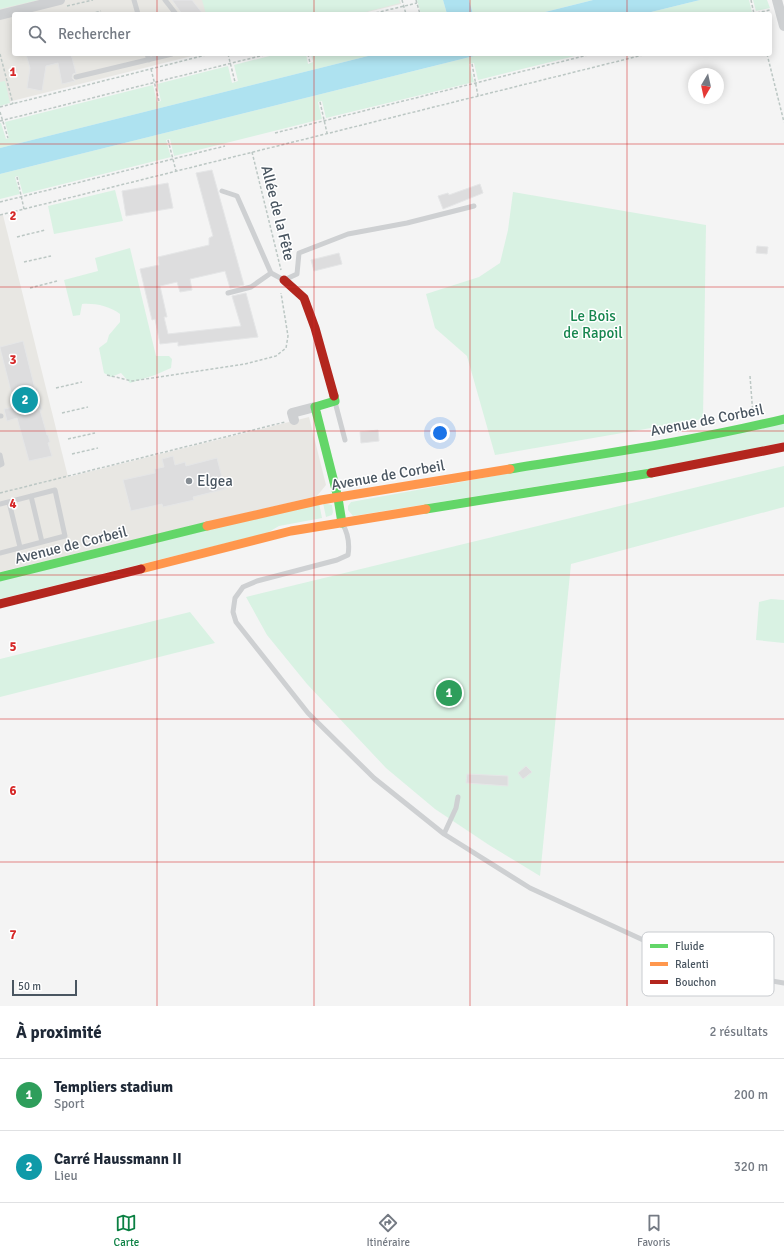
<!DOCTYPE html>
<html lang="fr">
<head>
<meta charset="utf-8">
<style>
	body { margin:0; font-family:Signika,sans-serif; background:#f2f2f3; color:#1f2937 }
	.compass { position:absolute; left:688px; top:68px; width:36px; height:36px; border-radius:50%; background:#fff; box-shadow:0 2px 10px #0003; rotate:189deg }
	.scale { position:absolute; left:12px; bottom:10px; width:65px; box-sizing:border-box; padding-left:4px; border:2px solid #4a5661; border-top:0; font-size:11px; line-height:14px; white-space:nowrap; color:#4a5661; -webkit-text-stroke:3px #fff; paint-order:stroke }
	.you { position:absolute; left:440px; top:433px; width:14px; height:14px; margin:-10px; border:3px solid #fff; border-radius:50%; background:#1a73e8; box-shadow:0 0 0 6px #1a73e833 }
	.badge { display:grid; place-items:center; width:26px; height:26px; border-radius:50%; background:#0b8043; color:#fff; font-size:13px; font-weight:700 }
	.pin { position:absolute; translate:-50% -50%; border:2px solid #fff; box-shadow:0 1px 4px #0006 }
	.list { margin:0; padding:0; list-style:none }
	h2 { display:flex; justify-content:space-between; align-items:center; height:52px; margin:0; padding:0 16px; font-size:17px }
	h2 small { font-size:13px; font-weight:400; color:#747a83 }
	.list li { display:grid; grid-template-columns:26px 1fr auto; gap:12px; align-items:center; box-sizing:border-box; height:72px; padding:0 16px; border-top:1px solid #e0e1e3 }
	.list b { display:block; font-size:15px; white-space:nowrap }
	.list p { margin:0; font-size:13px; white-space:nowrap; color:#747a83 }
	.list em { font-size:13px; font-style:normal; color:#747a83 }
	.icon { flex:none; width:22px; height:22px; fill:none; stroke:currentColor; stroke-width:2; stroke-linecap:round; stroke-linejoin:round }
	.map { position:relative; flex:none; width:784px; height:1006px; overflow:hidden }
	.search { position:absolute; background:#fff; box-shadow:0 2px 10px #0003; left:12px; right:12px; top:12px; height:44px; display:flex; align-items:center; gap:10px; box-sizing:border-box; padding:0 14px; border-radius:4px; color:#747a83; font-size:15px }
	.sheet { height:196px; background:#fff }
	nav { display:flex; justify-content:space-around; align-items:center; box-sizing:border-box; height:56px; border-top:1px solid #e0e1e3; background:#fff; font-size:11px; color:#747a83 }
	nav a { display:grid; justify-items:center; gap:2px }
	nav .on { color:#0b8043 }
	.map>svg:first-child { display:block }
	.commercial { fill:#e8e7e3 }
	.green { fill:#d9f2e3 }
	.water { fill:#aee2f0 }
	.building { fill:#ddddde; stroke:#e5e6e7 }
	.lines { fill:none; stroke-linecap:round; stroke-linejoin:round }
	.path { stroke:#bcc7c4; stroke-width:1.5; stroke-dasharray:3 2; stroke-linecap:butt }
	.lane { stroke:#ced0d2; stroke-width:5 }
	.street { stroke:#ced0d2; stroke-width:10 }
	.fast { stroke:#63d668; stroke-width:9 }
	.slow { stroke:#ff974d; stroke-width:9 }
	.jam { stroke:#b3261e; stroke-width:9 }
	.grid { fill:none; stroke:#d62828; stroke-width:1; stroke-opacity:0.55 }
	.poi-dot { fill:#868d94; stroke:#fff; stroke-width:1.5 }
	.labels { text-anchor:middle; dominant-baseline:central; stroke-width:3; stroke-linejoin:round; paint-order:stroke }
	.street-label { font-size:15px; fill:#4a5661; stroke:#fff }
	.park-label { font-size:15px; fill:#17864f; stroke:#fff }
	.poi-label { font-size:15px; fill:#4a5661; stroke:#fff; text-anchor:start }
	.key { fill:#fff; stroke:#c9ccd0; stroke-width:1 }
	.key-label { font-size:11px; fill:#4a5661 }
	.grid-label { font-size:13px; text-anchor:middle; font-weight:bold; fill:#d62828; stroke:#fff; stroke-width:3; stroke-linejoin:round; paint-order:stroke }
</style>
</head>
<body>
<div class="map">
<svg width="784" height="1006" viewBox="0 0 784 1006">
	<rect width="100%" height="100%" fill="#f4f4f4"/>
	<!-- commercial -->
	<path class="commercial" d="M 0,0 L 400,0 L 401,4 L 359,14 L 14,14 L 14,54 L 200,54 L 0,104 Z
		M 3,215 L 68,477 L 309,417 L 326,485 L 317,496 L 0,572 L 0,216 Z"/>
	<!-- green -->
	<path class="green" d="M 0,0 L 38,0 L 0,9 Z
		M 202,0 L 399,0 L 400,3 L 358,14 L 206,14 Z
		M 417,0 L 443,0 L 447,14 L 421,14 Z
		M 469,0 L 593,0 L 537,14 L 473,14 Z
		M 700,0 L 749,0 L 752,12 L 745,14 L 643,14 Z
		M 753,0 L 767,0 L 770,8 L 756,11 Z
		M 277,54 L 306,54 L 308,64 L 313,62 L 311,54 L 376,54 L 0,148 L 0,123 L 1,123 L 6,139 L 9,138 L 5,122 L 153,85 L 157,102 L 161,101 L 157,84 L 228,66 L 232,83 L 238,81 L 234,65 Z
		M 482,54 L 583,54 L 478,80 L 474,63 L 469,64 L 474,82 L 326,118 L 322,101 L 318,102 L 322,119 L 174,156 L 170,139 L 166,140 L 171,157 L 23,194 L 18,176 L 15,177 L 20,194 L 0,199 L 0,174 Z
		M 5,81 L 10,103 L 0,106 L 0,82 Z
		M 115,190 L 123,221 L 54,234 L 48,206 Z
		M 513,192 L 706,225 L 703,419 L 495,455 L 467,356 L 435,328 L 426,294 L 479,277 L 500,263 L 508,230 Z
		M 130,248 L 156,356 L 169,356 L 172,359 L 171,368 L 155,375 L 130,383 L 121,373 L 111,377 L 104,373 L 99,348 L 107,342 L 109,335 L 120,322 L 120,314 C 110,306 94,303 82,304 L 80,315 L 73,316 L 64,280 L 98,271 L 95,258 Z
		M 784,423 L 784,442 L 714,458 L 353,516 L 348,510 L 348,506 L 351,502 Z
		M 784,466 L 784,507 L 571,564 L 540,876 L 489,845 L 435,809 L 386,768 L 307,684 L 267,635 L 246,597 Z
		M 319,503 L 322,518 L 279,526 L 267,533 L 0,599 L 0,580 Z
		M 323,503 L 332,505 L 333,512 L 332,515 L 326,517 Z
		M 771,599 L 784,600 L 784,643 L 756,640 L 759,602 Z
		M 190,612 L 215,643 L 0,697 L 0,659 Z"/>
	<!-- water -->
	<path class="water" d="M 443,0 L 469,0 L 473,14 L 447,14 Z
		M 593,0 L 700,0 L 643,14 L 537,14 Z
		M 376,54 L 482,54 L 0,174 L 0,148 Z"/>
	<!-- building -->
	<path class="building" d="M 172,0 L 192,0 L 203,14 L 182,14 Z
		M 26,54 L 71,54 L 76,73 L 73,74 L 72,78 L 75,81 L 62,84 L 58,63 L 46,66 L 42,91 L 27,88 L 30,68 Z
		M 212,170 L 244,285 L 230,288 L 225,271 L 190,279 L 192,290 L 180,292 L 177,282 L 160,286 L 167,317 L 164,317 L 168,334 L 241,326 L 232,296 L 246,293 L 258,337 L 178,346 L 178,342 L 160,344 L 155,319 L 152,320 L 140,269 L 159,265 L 158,257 L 209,245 L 209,238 L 213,236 L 196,173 Z
		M 168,183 L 173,208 L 126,216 L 122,191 Z
		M 480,184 L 483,193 L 443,209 L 438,196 L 448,193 L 449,195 Z
		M 757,246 L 768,247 L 767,254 L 756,253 Z
		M 339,253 L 342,264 L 314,271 L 311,260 Z
		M 23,341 L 35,389 L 37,388 L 40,402 L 42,410 L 40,410 L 47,435 L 48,435 L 50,442 L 48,443 L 52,456 L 29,461 L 17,418 L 7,421 L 4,409 L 15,407 L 0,348 L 0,347 Z
		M 378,430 L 379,441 L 361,443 L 360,432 Z
		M 173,456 L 175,465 L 185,462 L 186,466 L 217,458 L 225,489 L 193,497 L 194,500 L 163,507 L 162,504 L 131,511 L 123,480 L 155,473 L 154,469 L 164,467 L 162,459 Z
		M 526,766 L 532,772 L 523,779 L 518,773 Z
		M 467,774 L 508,776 L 508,786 L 466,783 Z"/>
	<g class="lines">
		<!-- path -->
		<path class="path" d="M 402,0 L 406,14
			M 416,0 L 420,14
			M 751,0 L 754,14
			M 67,6 L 93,0
			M 91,14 L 101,11
			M 371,14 L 417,3
			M 752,14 L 770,10
			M 0,54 L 13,104
			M 228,54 L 235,82
			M 308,54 L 310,63
			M 767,54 L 784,122
			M 472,64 L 478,96
			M 151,69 L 159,101
			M 320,102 L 327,133
			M 0,107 L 210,54
			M 0,112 L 8,138
			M 0,121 L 268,54
			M 275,133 L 592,54
			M 168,140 L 176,171
			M 252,152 L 281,270
			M 17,177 L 24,209
			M 0,202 L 225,146
			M 0,215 L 647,54
			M 17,237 L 45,230
			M 24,262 L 51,256
			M 30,288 L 57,281
			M 107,375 L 132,381 L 245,364 L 276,356 L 286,348 L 288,336 L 281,293
			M 750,376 L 753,415
			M 56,388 L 82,382
			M 62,413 L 88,407
			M 68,439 L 95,433
			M 72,454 L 98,448
			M 0,493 L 285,422"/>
		<!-- lane -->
		<path class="lane" d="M 134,0 L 138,14
			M 165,0 L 176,14
			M 147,54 L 149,60
			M 76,77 L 172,54
			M 222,191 L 237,196 L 271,273 L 284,280 L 297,274 L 299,253 L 348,234 L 407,223 L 474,206
			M 228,293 L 251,287 L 271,273
			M 335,402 L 345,440
			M 0,416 L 1,416
			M 0,455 L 2,464 L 0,465
			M 31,496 L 42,542
			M 9,502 L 20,547
			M 0,504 L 55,490 L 65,536 L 0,553
			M 342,523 C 348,533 350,543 348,555 L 337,560 L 257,581 L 243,587 L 235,598 L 233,612 L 236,622 L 308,713 L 374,778 L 444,834 L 456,808 L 458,797
			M 444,834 L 530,888 L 665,950 L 736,975 L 784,983"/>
		<!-- street -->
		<path class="street" d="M 777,0 L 784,26
			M 0,15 L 60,0
			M 294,420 L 292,413 L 315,407"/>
		<!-- fast -->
		<path class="fast" d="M 334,396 L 335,401 L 315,407 L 338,498 L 342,523
			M 510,469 C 601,454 694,441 784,419
			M 426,509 L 651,473
			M 0,577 L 207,526"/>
		<!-- slow -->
		<path class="slow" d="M 207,526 L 321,500 L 510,469
			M 141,569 L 291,531 L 426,509"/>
		<!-- jam -->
		<path class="jam" d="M 284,280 L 304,298 L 315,328 L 334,396
			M 651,473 L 784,447
			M 0,604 L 141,569"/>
	</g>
	<!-- grid -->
	<path class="grid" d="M 157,0 L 157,14M 314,0 L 314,14M 470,0 L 470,14M 627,0 L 627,14M 157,54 L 157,1006M 314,54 L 314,1006M 470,54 L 470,1006M 627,54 L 627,1006M 0,144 L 784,144M 0,287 L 784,287M 0,431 L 784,431M 0,575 L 784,575M 0,719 L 784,719M 0,862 L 784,862"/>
	<!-- markers -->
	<circle class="poi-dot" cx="189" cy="481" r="4"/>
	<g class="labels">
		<!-- street labels -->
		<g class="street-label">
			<text transform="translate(278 213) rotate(76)">Allée de la Fête</text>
			<text transform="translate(707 420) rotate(-11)">Avenue de Corbeil</text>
			<text transform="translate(388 475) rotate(-10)">Avenue de Corbeil</text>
			<text transform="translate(71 545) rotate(-14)">Avenue de Corbeil</text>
		</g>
		<!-- park labels -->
		<g class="park-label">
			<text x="593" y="316">Le Bois<tspan x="593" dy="17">de Rapoil</tspan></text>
		</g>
		<!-- poi labels -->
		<g class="poi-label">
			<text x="197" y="481">Elgea</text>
		</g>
	</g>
	<!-- legend -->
	<rect x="642" y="932" width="132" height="64" rx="6" class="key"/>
	<rect x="650" y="944" width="18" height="4" fill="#63d668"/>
	<rect x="650" y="962" width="18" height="4" fill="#ff974d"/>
	<rect x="650" y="980" width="18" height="4" fill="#b3261e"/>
	<g class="key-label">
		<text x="675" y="950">Fluide</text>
		<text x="675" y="968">Ralenti</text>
		<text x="675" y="986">Bouchon</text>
	</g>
	<g class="grid-label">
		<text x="13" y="76">1</text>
		<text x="13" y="220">2</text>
		<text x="13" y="364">3</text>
		<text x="13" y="508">4</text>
		<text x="13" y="651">5</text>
		<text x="13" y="795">6</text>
		<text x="13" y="939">7</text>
	</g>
</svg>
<svg class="compass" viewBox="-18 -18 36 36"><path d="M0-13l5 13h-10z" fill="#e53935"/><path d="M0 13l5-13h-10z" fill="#747a83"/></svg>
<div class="scale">50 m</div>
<div class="you"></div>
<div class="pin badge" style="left:449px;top:693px;background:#2e9e5b">1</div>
<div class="pin badge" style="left:25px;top:400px;background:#0f9aa8">2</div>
<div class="search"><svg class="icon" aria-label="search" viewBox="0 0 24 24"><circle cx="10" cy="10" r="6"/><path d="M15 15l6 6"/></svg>Rechercher</div>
</div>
<section class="sheet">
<h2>À proximité<small>2 résultats</small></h2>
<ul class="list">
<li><span class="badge" style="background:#2e9e5b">1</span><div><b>Templiers stadium</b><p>Sport</p></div><em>200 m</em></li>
<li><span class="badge" style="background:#0f9aa8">2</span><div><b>Carré Haussmann II</b><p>Lieu</p></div><em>320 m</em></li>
</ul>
</section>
<nav>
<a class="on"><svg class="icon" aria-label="map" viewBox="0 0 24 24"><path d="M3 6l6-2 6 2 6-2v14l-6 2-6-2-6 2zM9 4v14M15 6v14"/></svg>Carte</a>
<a><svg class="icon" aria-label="directions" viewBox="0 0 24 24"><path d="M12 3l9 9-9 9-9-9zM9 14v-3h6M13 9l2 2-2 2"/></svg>Itinéraire</a>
<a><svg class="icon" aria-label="saved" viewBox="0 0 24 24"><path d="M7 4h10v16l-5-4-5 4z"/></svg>Favoris</a>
</nav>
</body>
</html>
